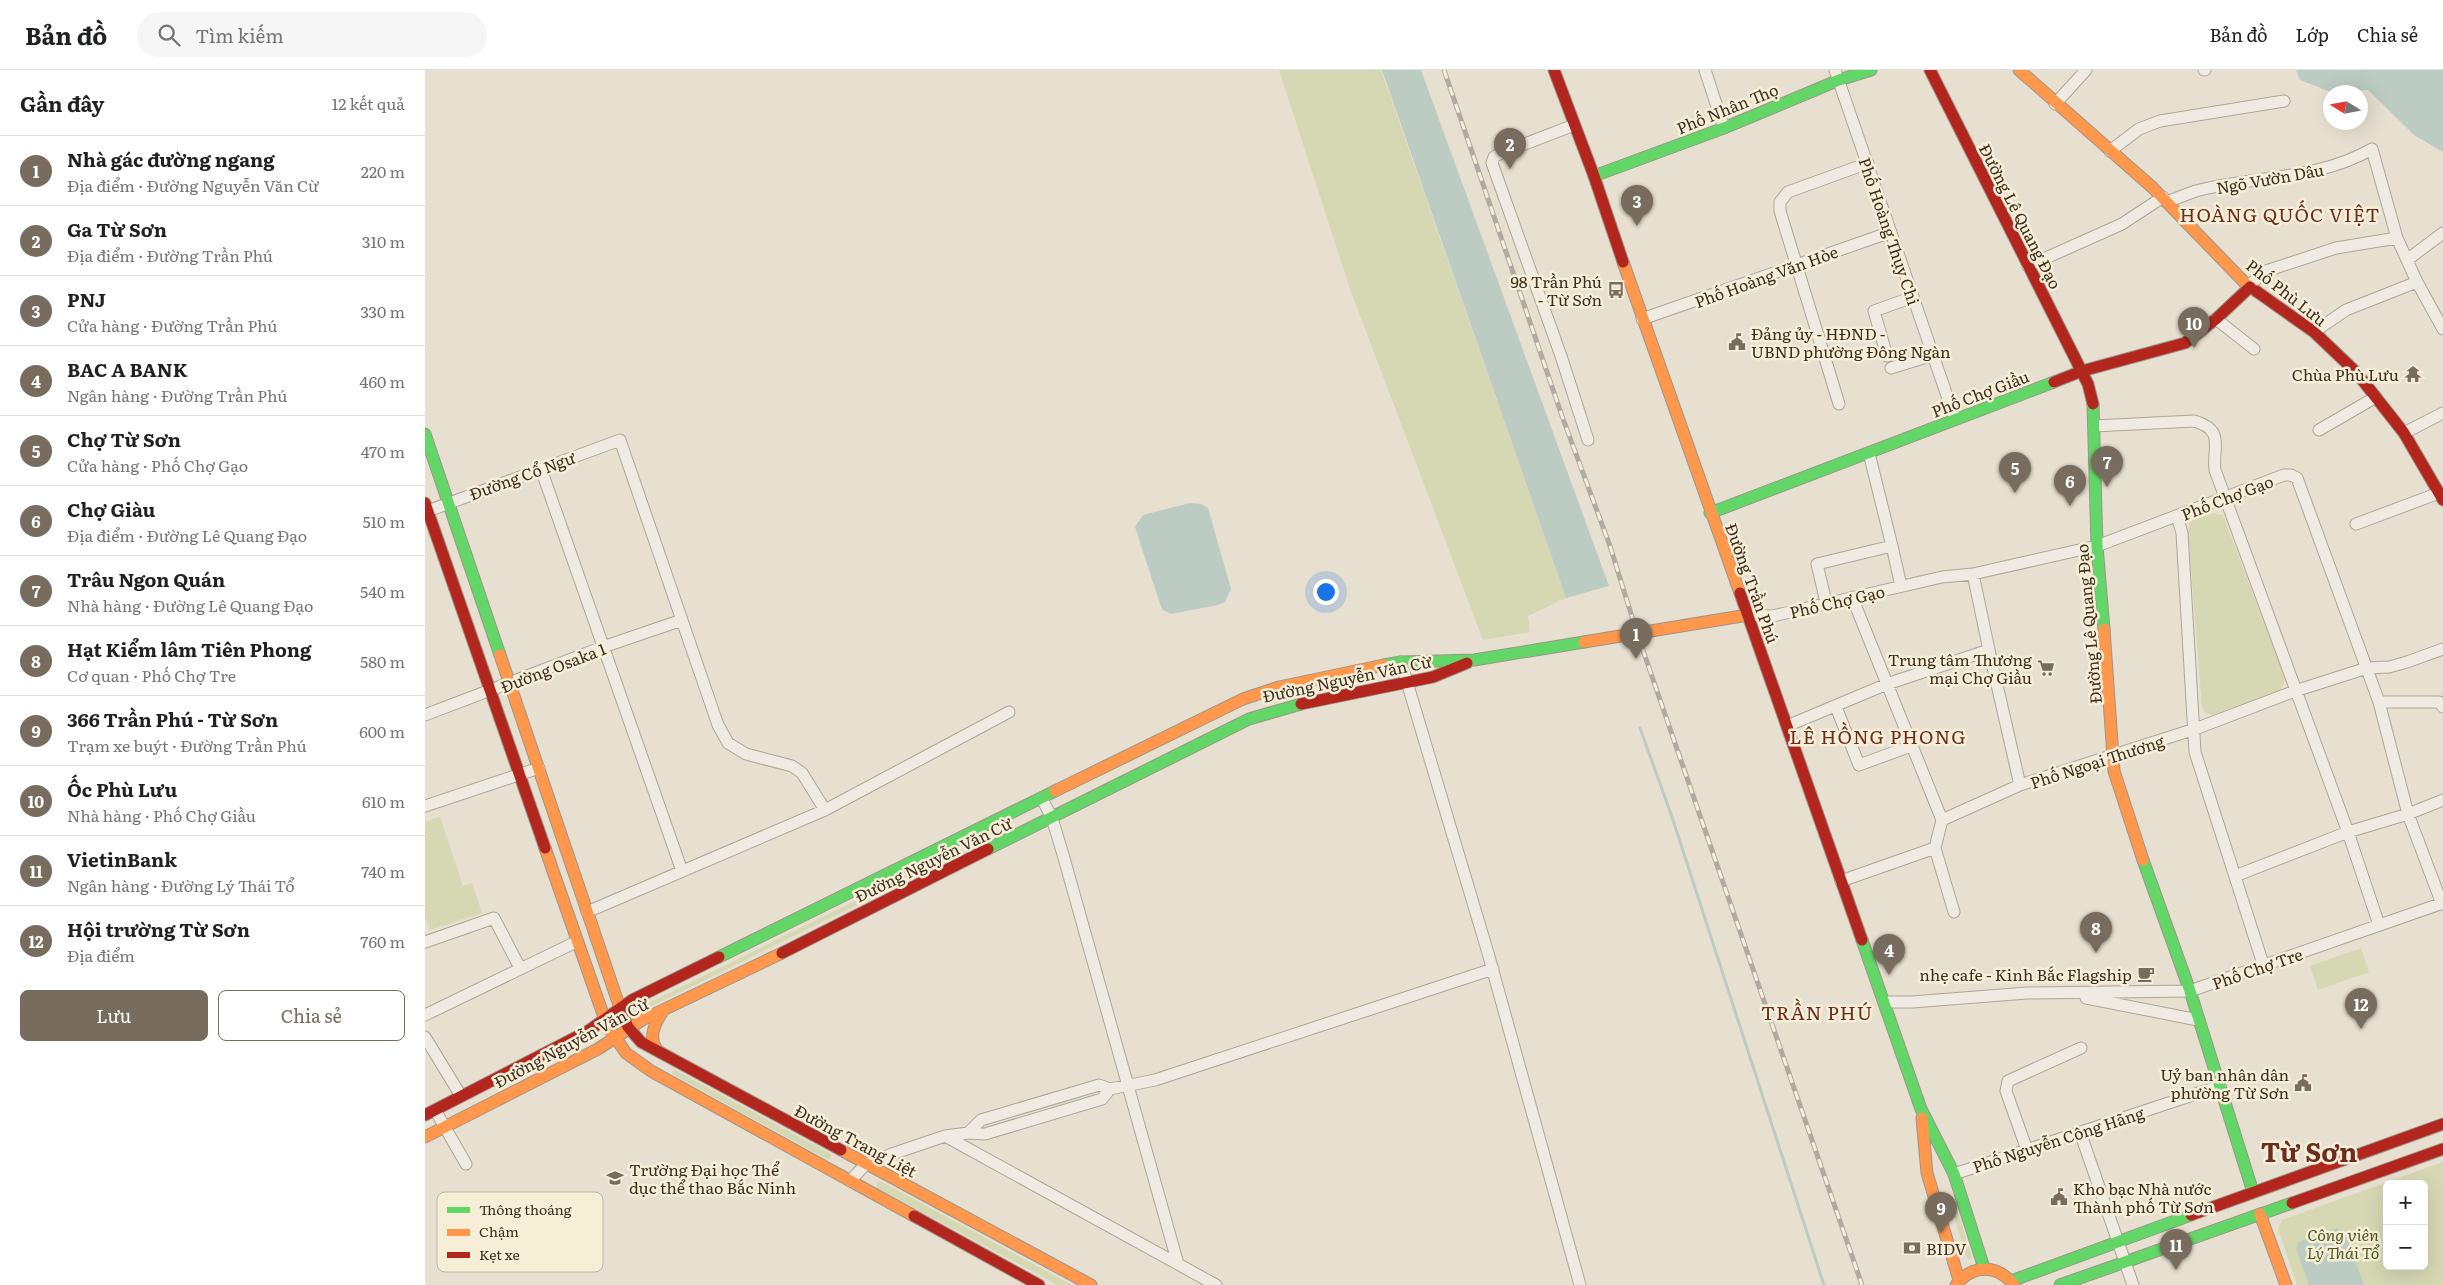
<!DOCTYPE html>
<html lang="vi">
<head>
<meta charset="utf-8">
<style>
	body { margin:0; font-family:Literata,serif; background:#f6f6f6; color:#202124 }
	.controls { position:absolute; right:15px; bottom:15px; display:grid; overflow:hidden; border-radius:8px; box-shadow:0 5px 20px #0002 }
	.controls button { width:45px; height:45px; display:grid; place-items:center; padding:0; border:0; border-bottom:1px solid #e0e0e0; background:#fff; color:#202124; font:25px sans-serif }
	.compass { position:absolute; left:1898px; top:15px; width:45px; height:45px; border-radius:50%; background:#fff; box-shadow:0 5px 20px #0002; rotate:281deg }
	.you { position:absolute; left:900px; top:521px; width:18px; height:18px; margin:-12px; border:4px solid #fff; border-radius:50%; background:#1a73e8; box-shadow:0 0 0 8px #1a73e833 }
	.badge { display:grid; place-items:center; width:32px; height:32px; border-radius:50%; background:#786c5e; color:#fff; font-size:16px; font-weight:700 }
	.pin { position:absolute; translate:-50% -41px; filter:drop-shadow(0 1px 2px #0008) }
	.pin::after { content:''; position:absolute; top:26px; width:18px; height:15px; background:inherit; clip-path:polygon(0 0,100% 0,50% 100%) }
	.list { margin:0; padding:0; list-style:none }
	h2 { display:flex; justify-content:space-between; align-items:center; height:65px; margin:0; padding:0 20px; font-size:21px }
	h2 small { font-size:16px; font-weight:400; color:#757577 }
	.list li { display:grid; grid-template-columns:32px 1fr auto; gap:15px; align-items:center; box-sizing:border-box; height:70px; padding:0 20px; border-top:1px solid #e0e0e0 }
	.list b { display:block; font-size:19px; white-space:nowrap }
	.list p { margin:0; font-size:16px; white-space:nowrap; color:#757577 }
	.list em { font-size:16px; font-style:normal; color:#757577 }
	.actions { display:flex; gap:10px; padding:15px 20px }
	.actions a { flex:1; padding:11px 0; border:1px solid #786c5e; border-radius:8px; text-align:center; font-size:18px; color:#786c5e }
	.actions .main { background:#786c5e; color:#fff }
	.icon { flex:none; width:28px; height:28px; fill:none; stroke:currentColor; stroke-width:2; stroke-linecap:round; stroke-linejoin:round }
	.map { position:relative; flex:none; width:2018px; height:1215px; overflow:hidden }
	header { display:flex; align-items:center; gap:30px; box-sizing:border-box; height:70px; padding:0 25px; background:#fff; border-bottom:1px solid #e0e0e0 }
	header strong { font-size:24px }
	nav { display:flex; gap:28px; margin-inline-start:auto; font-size:18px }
	.search { width:350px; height:45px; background:#f6f6f6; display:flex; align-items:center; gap:12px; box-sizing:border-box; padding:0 18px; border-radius:28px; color:#757577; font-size:19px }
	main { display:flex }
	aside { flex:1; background:#fff }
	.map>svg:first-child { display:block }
	.green { fill:#d6d7b3; fill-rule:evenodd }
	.water { fill:#bcccc2 }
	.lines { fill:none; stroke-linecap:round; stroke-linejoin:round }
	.stream { stroke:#bcccc2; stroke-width:3 }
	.street-casing { stroke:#ada599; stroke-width:13 }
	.fast-casing { stroke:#9c958a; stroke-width:13 }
	.slow-casing { stroke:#9c958a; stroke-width:13 }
	.jam-casing { stroke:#9c958a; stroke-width:13 }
	.street { stroke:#efebe3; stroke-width:11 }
	.fast { stroke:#63d668; stroke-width:11 }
	.slow { stroke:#ff974d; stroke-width:11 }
	.jam { stroke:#b3261e; stroke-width:11 }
	.rail-casing { stroke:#afaaa2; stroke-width:5 }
	.rail { stroke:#f7eed8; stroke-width:3; stroke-dasharray:9; stroke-linecap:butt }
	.labels { text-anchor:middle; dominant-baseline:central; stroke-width:5; stroke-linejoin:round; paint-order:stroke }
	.street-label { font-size:16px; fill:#3d2e20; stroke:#f7eed8 }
	.poi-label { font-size:16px; fill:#3d2e20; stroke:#f7eed8; text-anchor:end }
	.park-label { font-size:16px; font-style:italic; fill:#4d5a26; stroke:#f7eed8 }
	.quarter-label { font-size:19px; letter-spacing:1px; fill:#6b2e1e; stroke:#f7eed8 }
	.town-label { font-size:26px; font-weight:bold; fill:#6b2e1e; stroke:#f7eed8 }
	.key { fill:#f7eed8; stroke:#bfb4a1; stroke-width:1 }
	.key-label { font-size:14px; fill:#3d2e20 }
</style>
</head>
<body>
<header>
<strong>Bản đồ</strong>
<div class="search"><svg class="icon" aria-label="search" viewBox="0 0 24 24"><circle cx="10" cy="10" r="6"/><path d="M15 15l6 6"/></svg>Tìm kiếm</div>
<nav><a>Bản đồ</a><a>Lớp</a><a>Chia sẻ</a></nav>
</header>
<main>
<aside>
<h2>Gần đây<small>12 kết quả</small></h2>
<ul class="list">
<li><span class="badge">1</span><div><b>Nhà gác đường ngang</b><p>Địa điểm · Đường Nguyễn Văn Cừ</p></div><em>220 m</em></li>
<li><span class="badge">2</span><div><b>Ga Từ Sơn</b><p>Địa điểm · Đường Trần Phú</p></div><em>310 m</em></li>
<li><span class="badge">3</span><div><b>PNJ</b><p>Cửa hàng · Đường Trần Phú</p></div><em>330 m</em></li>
<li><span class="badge">4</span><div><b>BAC A BANK</b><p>Ngân hàng · Đường Trần Phú</p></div><em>460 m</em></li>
<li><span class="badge">5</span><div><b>Chợ Từ Sơn</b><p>Cửa hàng · Phố Chợ Gạo</p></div><em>470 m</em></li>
<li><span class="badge">6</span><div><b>Chợ Giàu</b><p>Địa điểm · Đường Lê Quang Đạo</p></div><em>510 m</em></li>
<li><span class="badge">7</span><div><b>Trâu Ngon Quán</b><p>Nhà hàng · Đường Lê Quang Đạo</p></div><em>540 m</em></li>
<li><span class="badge">8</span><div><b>Hạt Kiểm lâm Tiên Phong</b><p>Cơ quan · Phố Chợ Tre</p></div><em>580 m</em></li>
<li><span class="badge">9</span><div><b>366 Trần Phú - Từ Sơn</b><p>Trạm xe buýt · Đường Trần Phú</p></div><em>600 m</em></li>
<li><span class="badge">10</span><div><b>Ốc Phù Lưu</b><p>Nhà hàng · Phố Chợ Giầu</p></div><em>610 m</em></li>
<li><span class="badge">11</span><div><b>VietinBank</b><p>Ngân hàng · Đường Lý Thái Tổ</p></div><em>740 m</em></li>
<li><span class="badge">12</span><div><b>Hội trường Từ Sơn</b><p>Địa điểm</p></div><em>760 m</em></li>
</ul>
<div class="actions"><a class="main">Lưu</a><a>Chia sẻ</a></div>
</aside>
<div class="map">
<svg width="2018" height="1215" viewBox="0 0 2018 1215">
	<rect width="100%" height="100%" fill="#e7e0d1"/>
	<!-- green -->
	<path class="green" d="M 854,0 L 956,0 L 1141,528 L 1103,546 L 1105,562 L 1058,570 L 925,219 Z
		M 1788,443 L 1797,445 L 1799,448 L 1860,608 L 1859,614 L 1854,621 L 1788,645 L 1779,642 L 1777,637 L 1763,460 L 1765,451 Z
		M 15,747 L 38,816 L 47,813 L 57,843 L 5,860 L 0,847 L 0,752 Z
		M 510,791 L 513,794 L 509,797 L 219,940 L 211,944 L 209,942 L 210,940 Z
		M 1936,878 L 1944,902 L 1893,920 L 1885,896 Z
		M 248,999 L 406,1084 L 406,1088 L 403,1090 L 247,1004 Z
		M 2018,1092 L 2018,1215 L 1872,1215 L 1853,1159 L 1857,1150 ZM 1962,1114 L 1999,1114 L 1999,1196 L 1962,1196 Z
		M 452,1112 L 457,1112 L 647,1215 L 633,1215 L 452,1118 Z
		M 1529,1136 L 1531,1136 L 1547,1188 L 1545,1190 L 1541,1186 L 1527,1140 Z"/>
	<!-- water -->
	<path class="water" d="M 957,0 L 996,0 L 1184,516 L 1141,528 Z
		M 1871,0 L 2018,0 L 2018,82 L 1989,65 L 1943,20 L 1906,22 L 1875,10 Z
		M 765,433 L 776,434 L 783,438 L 806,519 L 800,532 L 793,535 L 746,544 L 738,540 L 735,534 L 710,457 L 718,445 Z
		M 1912,1158 L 1919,1161 L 1939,1215 L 1884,1215 L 1871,1178 L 1874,1172 Z"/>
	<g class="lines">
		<!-- stream -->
		<path class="stream" d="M 1215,658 L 1247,747 L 1399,1215"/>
		<!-- street casing -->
		<g class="street-casing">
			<path id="street" d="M 1280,0 L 1299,58
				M 1410,0 L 1530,349
				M 1779,0 L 1780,0
				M 1630,34 L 1661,0
				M 1149,55 L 1074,84 L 1069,87 L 1067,93 L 1136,286 L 1163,370
				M 1685,81 L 1714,59 L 1735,51 L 1859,31
				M 1742,132 C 1752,128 1762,124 1771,121 C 1831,105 1891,111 1947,79 L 1972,168 L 1992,212
				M 1982,190 L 2018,163
				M 1603,196 L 1697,154 L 1738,127
				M 1823,216 L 1841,201 L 1911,178 L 1972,168
				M 1217,249 L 1466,162
				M 1791,249 L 1829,279
				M 1889,262 L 1921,240 L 1992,212 L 2018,259
				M 1462,286 L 1449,241 L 1488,227
				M 1466,298 L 1508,285
				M 1414,334 L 1355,141 L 1355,132 L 1363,122 L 1443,93
				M 1669,356 L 1769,351 C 1801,360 1787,378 1790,400 L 1923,762 L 1954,855
				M 1894,360 L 1951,327
				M 1979,363 L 2018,343
				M 1444,383 L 1467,476
				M 116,399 L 257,801
				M 0,442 L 195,370 L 293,655 L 303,673 L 321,684 L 367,696 L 377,703 L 400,740
				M 1752,446 L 1757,463 L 1770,682 L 1839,897
				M 1931,454 L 2014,423
				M 1548,504 L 1564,580
				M 1427,527 L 1517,750
				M 1401,532 L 1392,494 L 1467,476 L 1476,516
				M 1323,545 L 1347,546 L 1361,543 L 1517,507 L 1548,504 L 1672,476 L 1859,405 L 1866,405 L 1872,408 L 1954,632 L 1983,744 L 2017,834
				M 976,592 L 1063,883 L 1155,1215
				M 1954,632 L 2014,632 L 2018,637
				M 1411,637 L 1434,695 L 1486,676
				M 0,645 L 178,577 L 257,550
				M 1362,656 L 1462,614 L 1564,580 L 1595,715 L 1770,659 L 1870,621 L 1942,598 L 1964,597 L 1982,592 L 2018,579
				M 617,729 L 627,748 L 639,788 L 753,1194
				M 0,736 L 114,698
				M 1517,750 L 1510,778 L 1529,842
				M 1517,750 L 1595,715
				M 1810,806 L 1923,762 L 1983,744 L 2018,730
				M 1416,811 L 1510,778
				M 162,842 L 400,740 L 584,642
				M 0,872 L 69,848 L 95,898
				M 1661,928 L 1773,950
				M 1459,932 L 1487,932 L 1602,923 L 1765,921 L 2018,833
				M 0,945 L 151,872
				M 0,967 L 36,1026
				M 10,1040 L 41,1094
				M 1655,1062 L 1708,1215
				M 543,1063 L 556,1050 L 674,1015 L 685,1019 L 730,1010 L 1068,899
				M 520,1066 L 791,1215
				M 1602,1080 L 1581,1021 L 1583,1011 L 1656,978
				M 1529,1104 L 1795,1016
				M 425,1111 L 441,1094 L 467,1084 L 520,1066 L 543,1063 L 560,1064 L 677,1029 L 685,1019"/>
		</g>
		<!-- fast casing -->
		<g class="fast-casing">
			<path id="fast" d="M 1169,106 L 1299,58 L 1414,10 L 1446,0
				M 1668,334 L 1672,476 L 1679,559
				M 0,364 L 75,585
				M 1285,443 L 1629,312
				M 959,595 L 976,592 L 1049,590 L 1159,572
				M 563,779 L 824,649 L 876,634
				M 1718,790 L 1765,921 L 1828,1122
				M 1437,870 L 1496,1039 L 1529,1104 L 1559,1198
				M 294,887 L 630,721
				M 1586,1211 L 1766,1145
				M 1635,1215 L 1867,1133"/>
		</g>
		<!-- slow casing -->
		<g class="slow-casing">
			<path id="slow" d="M 1594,0 L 1728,118 L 1821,214 L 1831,221
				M 1198,192 L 1315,523
				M 1679,559 L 1689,701 L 1718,790
				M 1159,572 L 1323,545
				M 75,585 L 195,938
				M 630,721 L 818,629 L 854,617 L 959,595
				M 120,778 L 180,950
				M 183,957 L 201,983 L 226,1001 L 489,1146
				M 233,981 C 222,968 230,953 238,941
				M 1497,1048 L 1502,1103 L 1534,1210
				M 0,1067 L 173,979 L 217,950 L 357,883
				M 416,1080 L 666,1215
				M 1835,1144 L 1861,1215
				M 1531,1215 C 1548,1194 1572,1194 1589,1215"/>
		</g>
		<!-- jam casing -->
		<g class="jam-casing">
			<path id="jam" d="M 1129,0 L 1169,106 L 1198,192
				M 1505,0 L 1663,314 L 1668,334
				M 1831,221 L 1889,262 L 1931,302 L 1979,363 L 2018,430
				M 1629,312 L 1657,301 L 1760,273 L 1791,249 L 1825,217
				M 0,433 L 120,778
				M 1315,523 L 1437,870
				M 876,634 L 1008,607 L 1042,593
				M 357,883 L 563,779
				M 199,947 L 203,957 L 216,972 L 416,1080
				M 0,1045 L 163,961 L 207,930 L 294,887
				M 1867,1133 L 2018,1079
				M 1766,1145 L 2018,1054
				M 489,1146 L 614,1215"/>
		</g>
		<!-- street -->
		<use href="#street" class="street"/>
		<!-- fast -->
		<use href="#fast" class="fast"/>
		<!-- slow -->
		<use href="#slow" class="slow"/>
		<!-- jam -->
		<use href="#jam" class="jam"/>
		<!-- rail casing -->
		<g class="rail-casing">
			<path id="rail" d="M 1019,0 L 1137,346 L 1185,476 L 1212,563 L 1437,1215"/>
		</g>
		<!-- rail -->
		<use href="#rail" class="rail"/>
	</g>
	<!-- icons -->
	<defs>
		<g id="bus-bare" transform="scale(1.35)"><path d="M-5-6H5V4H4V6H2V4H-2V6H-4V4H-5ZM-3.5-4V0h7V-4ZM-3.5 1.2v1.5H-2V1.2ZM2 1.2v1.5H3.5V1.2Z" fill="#786c5e" stroke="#f7eed8" stroke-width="2.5" paint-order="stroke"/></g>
		<g id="civic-bare" transform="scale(1.35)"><path d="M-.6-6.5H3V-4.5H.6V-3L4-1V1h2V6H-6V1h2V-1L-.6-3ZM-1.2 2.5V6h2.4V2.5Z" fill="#786c5e" stroke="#f7eed8" stroke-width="2.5" paint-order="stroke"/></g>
		<g id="temple-bare" transform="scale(1.35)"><path d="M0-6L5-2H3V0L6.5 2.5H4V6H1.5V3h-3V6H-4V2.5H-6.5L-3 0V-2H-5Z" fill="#786c5e" stroke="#f7eed8" stroke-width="2.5" paint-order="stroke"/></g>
		<g id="supermarket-bare" transform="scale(1.35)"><path d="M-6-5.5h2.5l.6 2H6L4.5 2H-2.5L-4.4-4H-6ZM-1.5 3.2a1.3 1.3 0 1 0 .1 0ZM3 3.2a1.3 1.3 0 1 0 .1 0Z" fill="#786c5e" stroke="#f7eed8" stroke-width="2.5" paint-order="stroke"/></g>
		<g id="cafe-bare" transform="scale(1.35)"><path d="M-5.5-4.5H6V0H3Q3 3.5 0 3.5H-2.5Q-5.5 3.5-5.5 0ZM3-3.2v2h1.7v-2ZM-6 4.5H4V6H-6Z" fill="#786c5e" stroke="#f7eed8" stroke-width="2.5" paint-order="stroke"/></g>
		<g id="university-bare" transform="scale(1.35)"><path d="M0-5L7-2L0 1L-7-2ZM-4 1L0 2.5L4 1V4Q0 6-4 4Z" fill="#786c5e" stroke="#f7eed8" stroke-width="2.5" paint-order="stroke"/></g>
		<g id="bank-bare" transform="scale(1.35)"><path d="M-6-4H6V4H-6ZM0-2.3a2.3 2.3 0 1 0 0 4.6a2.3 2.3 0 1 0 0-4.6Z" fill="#786c5e" stroke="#f7eed8" stroke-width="2.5" paint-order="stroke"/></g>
	</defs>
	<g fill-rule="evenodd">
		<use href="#bus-bare" x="1191" y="220"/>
		<use href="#civic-bare" x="1312" y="272"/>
		<use href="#temple-bare" x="1988" y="304"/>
		<use href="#supermarket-bare" x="1621" y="598"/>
		<use href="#cafe-bare" x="1721" y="904"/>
		<use href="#civic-bare" x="1878" y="1013"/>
		<use href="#university-bare" x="190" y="1108"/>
		<use href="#civic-bare" x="1634" y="1127"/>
		<use href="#bank-bare" x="1487" y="1178"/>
	</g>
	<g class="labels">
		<!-- street labels -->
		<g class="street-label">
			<text transform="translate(1302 38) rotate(-22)">Phố Nhân Thọ</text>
			<text transform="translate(1845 108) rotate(-10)">Ngõ Vườn Dâu</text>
			<text transform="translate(1596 146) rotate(63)">Đường Lê Quang Đạo</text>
			<text transform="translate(1465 161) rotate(71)">Phố Hoàng Thụy Chi</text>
			<text transform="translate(1341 206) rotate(-20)">Phố Hoàng Văn Hòe</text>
			<text transform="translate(1862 222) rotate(38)">Phố Phù Lưu</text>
			<text transform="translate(1555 323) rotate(-21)">Phố Chợ Giầu</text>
			<text transform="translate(97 405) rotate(-20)">Đường Cổ Ngư</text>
			<text transform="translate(1802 427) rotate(-21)">Phố Chợ Gạo</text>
			<text transform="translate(1328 513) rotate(70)">Đường Trần Phú</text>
			<text transform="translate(1412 531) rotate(-13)">Phố Chợ Gạo</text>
			<text transform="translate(1663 554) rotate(-95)">Đường Lê Quang Đạo</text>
			<text transform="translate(128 597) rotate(-21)">Đường Osaka 1</text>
			<text transform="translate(922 608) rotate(-12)">Đường Nguyễn Văn Cừ</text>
			<text transform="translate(1672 691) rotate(-18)">Phố Ngoại Thương</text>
			<text transform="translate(508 789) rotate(-26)">Đường Nguyễn Văn Cừ</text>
			<text transform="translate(1832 898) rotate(-19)">Phố Chợ Tre</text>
			<text transform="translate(146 972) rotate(-28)">Đường Nguyễn Văn Cừ</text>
			<text transform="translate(1633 1069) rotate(-18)">Phố Nguyễn Công Hãng</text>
			<text transform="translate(431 1070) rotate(28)">Đường Trang Liệt</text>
		</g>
		<!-- poi labels -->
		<g class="poi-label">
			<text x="1177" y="211">98 Trần Phú<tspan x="1177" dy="18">- Từ Sơn</tspan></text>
			<text x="1326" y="263" text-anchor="start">Đảng ủy - HĐND -<tspan x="1326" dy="18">UBND phường Đông Ngàn</tspan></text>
			<text x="1974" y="304">Chùa Phù Lưu</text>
			<text x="1607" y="589">Trung tâm Thương<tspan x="1607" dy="18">mại Chợ Giầu</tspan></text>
			<text x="1707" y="904">nhẹ cafe - Kinh Bắc Flagship</text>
			<text x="1864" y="1004">Uỷ ban nhân dân<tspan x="1864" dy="18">phường Từ Sơn</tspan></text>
			<text x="204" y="1099" text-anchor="start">Trường Đại học Thể<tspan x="204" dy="18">dục thể thao Bắc Ninh</tspan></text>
			<text x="1648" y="1118" text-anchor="start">Kho bạc Nhà nước<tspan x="1648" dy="18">Thành phố Từ Sơn</tspan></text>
			<text x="1501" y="1178" text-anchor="start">BIDV</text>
		</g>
		<!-- park labels -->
		<g class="park-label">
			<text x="1918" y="1164">Công viên<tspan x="1918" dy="18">Lý Thái Tổ</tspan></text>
		</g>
		<!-- quarter labels -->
		<g class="quarter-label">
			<text x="1855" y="144">HOÀNG QUỐC VIỆT</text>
			<text x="1453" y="666">LÊ HỒNG PHONG</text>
			<text x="1392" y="942">TRẦN PHÚ</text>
		</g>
		<!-- town labels -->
		<g class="town-label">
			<text x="1884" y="1080">Từ Sơn</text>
		</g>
	</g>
	<!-- legend -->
	<rect x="12" y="1122" width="166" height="80" rx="8" class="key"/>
	<rect x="22" y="1137" width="23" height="6" fill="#63d668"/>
	<rect x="22" y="1159" width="23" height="7" fill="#ff974d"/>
	<rect x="22" y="1182" width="23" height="6" fill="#b3261e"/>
	<g class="key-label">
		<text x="54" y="1145">Thông thoáng</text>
		<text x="54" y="1167">Chậm</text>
		<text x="54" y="1190">Kẹt xe</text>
	</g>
</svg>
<div class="controls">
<button>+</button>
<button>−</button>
</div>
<svg class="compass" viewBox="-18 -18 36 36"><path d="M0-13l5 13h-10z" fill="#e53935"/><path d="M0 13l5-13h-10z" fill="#757577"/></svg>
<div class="you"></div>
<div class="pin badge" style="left:1211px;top:589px">1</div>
<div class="pin badge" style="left:1085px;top:99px">2</div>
<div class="pin badge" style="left:1212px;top:156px">3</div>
<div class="pin badge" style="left:1464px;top:905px">4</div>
<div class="pin badge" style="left:1590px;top:423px">5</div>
<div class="pin badge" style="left:1645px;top:436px">6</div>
<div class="pin badge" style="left:1682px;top:417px">7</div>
<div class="pin badge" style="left:1671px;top:883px">8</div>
<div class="pin badge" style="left:1516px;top:1163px">9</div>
<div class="pin badge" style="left:1769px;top:278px">10</div>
<div class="pin badge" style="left:1751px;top:1200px">11</div>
<div class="pin badge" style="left:1936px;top:959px">12</div>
</div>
</main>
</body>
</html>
